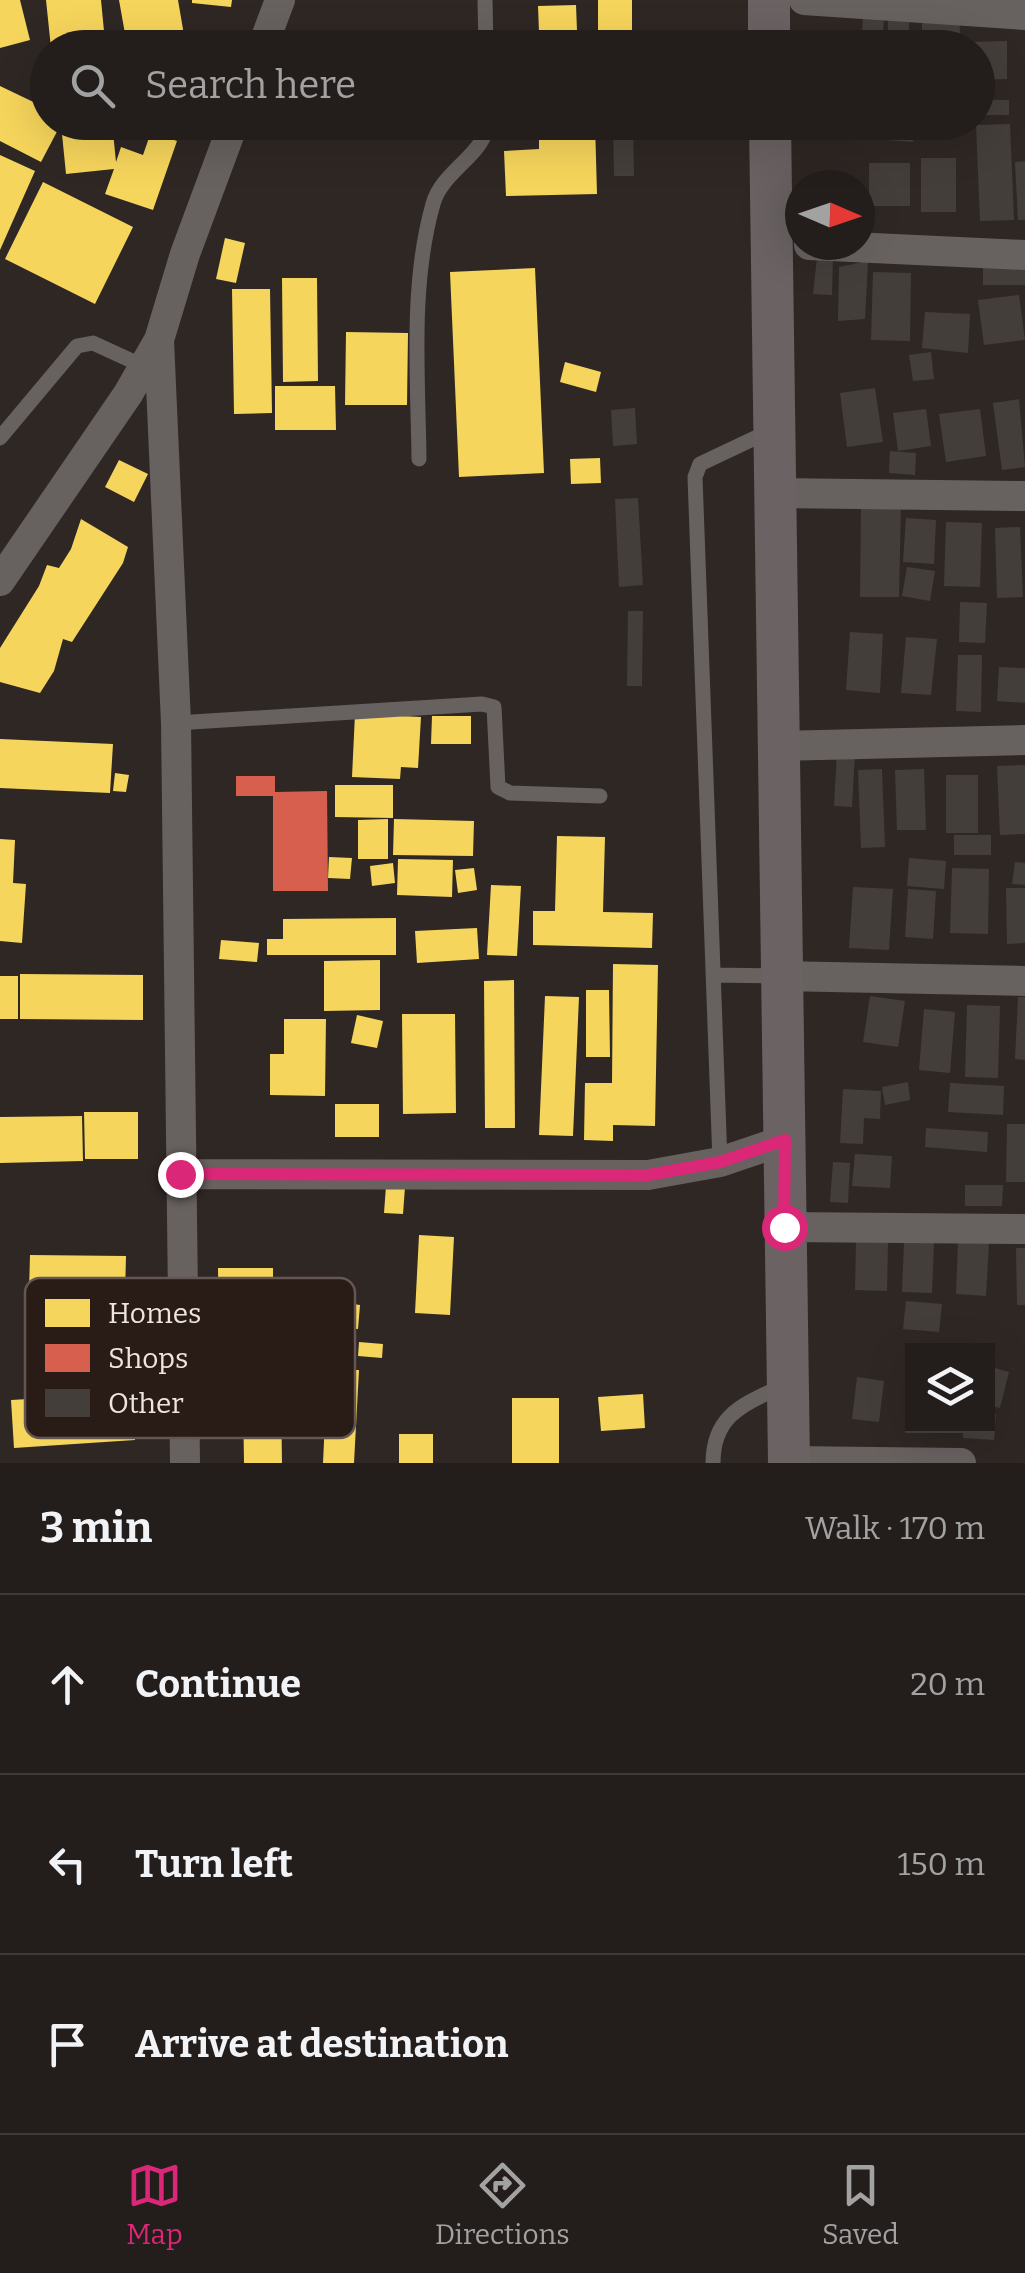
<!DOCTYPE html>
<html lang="en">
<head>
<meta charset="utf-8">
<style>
	body { margin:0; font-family:Bitter,serif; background:#2f2a28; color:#f1f3f6 }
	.controls { position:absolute; right:30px; bottom:30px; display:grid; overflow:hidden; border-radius:0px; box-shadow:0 10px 40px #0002 }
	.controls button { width:90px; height:90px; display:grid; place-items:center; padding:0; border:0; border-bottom:2px solid #403b3a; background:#231d1b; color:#f1f3f6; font:50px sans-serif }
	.compass { position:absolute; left:785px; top:170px; width:90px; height:90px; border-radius:50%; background:#231d1b; box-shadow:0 10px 40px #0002; rotate:92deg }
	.stop { position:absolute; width:30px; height:30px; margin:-22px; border:8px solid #db2777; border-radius:50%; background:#fff }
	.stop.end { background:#db2777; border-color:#fff; box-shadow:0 2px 10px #0008 }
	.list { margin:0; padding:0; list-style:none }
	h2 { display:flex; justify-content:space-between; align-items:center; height:130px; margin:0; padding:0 40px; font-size:42px }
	h2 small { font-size:32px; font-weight:400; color:#a3a2a3 }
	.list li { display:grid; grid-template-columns:65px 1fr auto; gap:30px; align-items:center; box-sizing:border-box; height:180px; padding:0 40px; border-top:2px solid #403b3a }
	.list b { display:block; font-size:38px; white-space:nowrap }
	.list em { font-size:32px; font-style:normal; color:#a3a2a3 }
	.icon { flex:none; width:55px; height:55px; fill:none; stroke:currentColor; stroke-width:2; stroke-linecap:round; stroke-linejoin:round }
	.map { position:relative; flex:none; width:1025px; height:1463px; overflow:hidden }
	.search { position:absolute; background:#231d1b; box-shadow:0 10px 40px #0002; left:30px; right:30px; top:30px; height:110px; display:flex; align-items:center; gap:25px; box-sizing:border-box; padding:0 35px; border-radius:55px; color:#a3a2a3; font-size:38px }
	.sheet { height:670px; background:#231d1b }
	nav { display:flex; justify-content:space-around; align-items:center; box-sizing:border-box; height:140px; border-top:2px solid #403b3a; background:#231d1b; font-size:28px; color:#a3a2a3 }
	nav a { display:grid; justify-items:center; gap:5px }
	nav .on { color:#db2777 }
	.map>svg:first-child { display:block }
	.homes { fill:#f6d55c }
	.shops { fill:#d6604d }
	.building { fill:#443e3b }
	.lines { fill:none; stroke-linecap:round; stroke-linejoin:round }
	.service { stroke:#676160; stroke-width:15 }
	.minor { stroke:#676160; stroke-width:30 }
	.secondary { stroke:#6a6263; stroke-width:42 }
	.route { stroke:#db2777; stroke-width:12 }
	.key { fill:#291b16; stroke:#645753; stroke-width:2.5 }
	.key-label { font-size:28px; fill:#eee4e0 }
</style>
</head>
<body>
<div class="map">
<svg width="1025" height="1463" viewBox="0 0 1025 1463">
	<rect width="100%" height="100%" fill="#2f2724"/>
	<!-- homes -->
	<path class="homes" d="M 0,0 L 20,0 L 30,40 L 0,48 Z
		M 46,0 L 101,0 L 104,31 L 86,33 L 88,48 L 51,48 Z
		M 119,0 L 178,0 L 184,35 L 127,45 Z
		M 192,0 L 232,0 L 231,7 L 192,3 Z
		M 598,0 L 632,0 L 632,48 L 598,48 Z
		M 576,5 L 577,31 L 539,32 L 538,6 Z
		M 594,33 L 595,48 L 503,48 L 503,37 Z
		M 0,86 L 48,109 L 48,122 L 112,122 L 116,162 L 121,147 L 143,155 L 151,132 L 177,141 L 153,210 L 105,194 L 114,169 L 66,174 L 61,124 L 41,162 L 0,141 Z
		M 539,122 L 595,122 L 597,194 L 506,196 L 504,151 L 539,149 Z
		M 0,155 L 35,171 L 0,250 Z
		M 43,182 L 133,227 L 95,304 L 5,259 Z
		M 225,238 L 245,243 L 236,283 L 216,279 Z
		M 535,268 L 544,473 L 459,477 L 450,272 Z
		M 282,278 L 317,278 L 318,381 L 283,382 Z
		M 232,289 L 270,289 L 272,413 L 234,414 Z
		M 346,332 L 408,333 L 407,405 L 345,405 Z
		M 565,362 L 601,372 L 596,392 L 560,382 Z
		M 275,386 L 335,386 L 336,430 L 275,430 Z
		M 600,458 L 601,483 L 571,484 L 570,459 Z
		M 119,460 L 148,474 L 134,502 L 105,487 Z
		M 81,519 L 128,547 L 123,563 L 72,642 L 63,639 L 54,671 L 40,693 L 0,682 L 0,648 L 39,586 L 47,565 L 59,568 L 71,549 Z
		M 355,714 L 421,717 L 418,768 L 401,767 L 400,779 L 352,777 Z
		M 432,716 L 471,716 L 471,744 L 431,744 Z
		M 0,739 L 113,744 L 110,793 L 0,788 Z
		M 115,773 L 129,775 L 126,792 L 113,791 Z
		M 335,785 L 393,785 L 393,818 L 335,817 Z
		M 388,819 L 388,859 L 358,859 L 358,820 Z
		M 394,819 L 474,821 L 473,856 L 393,855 Z
		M 557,836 L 605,837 L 603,912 L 653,913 L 652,948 L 533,945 L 533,911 L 555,911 Z
		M 0,839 L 15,840 L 13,883 L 26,884 L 22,943 L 0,941 Z
		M 329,857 L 352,858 L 350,879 L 328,878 Z
		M 398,859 L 453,860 L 452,897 L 397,895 Z
		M 393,863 L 395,883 L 372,886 L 370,866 Z
		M 474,868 L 477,890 L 458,893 L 455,870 Z
		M 491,885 L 521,886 L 517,956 L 487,955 Z
		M 396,918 L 396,955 L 267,955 L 267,939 L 283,939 L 283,919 Z
		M 477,928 L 479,959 L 417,963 L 415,931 Z
		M 221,940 L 259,943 L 257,962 L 219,959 Z
		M 380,960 L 380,1010 L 324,1011 L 324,961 Z
		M 613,964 L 658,965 L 655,1126 L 613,1125 L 613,1141 L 584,1140 L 585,1083 L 612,1083 Z
		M 20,974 L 143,975 L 143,1020 L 20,1019 Z
		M 0,976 L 18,976 L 18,1019 L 0,1019 Z
		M 514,980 L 515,1128 L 485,1128 L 484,981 Z
		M 586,990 L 609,990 L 610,1057 L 586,1057 Z
		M 545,996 L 579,997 L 573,1136 L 539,1135 Z
		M 402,1014 L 455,1014 L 456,1113 L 403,1114 Z
		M 357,1015 L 383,1021 L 377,1048 L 351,1043 Z
		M 284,1019 L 326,1019 L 325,1096 L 270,1095 L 270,1054 L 284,1054 Z
		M 335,1104 L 379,1104 L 379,1137 L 335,1137 Z
		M 84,1112 L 138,1112 L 138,1159 L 85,1159 Z
		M 82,1116 L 83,1161 L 0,1163 L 0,1117 Z
		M 386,1186 L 405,1187 L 403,1214 L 384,1213 Z
		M 419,1235 L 454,1237 L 450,1315 L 415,1313 Z
		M 30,1255 L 126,1256 L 125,1294 L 29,1293 Z
		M 218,1268 L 273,1268 L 273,1342 L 219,1342 Z
		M 346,1303 L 360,1305 L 358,1329 L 344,1328 Z
		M 359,1342 L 383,1344 L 382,1358 L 358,1356 Z
		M 302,1370 L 359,1370 L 354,1463 L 323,1463 L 326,1398 L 301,1398 Z
		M 132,1393 L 135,1440 L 14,1448 L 11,1400 Z
		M 643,1394 L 645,1428 L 601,1431 L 598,1397 Z
		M 281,1398 L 282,1463 L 244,1463 L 243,1399 Z
		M 512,1398 L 559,1398 L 559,1463 L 512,1463 Z
		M 399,1434 L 433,1434 L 433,1463 L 399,1463 Z"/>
	<!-- shops -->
	<path class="shops" d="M 236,776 L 275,776 L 275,792 L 327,791 L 328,891 L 273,891 L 273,796 L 236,796 Z"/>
	<!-- building -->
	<path class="building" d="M 863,12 L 884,12 L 883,36 L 862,36 Z
		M 909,16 L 909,41 L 888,41 L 888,17 Z
		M 959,17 L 960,33 L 922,35 L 922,19 Z
		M 1007,41 L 1007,79 L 978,80 L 978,48 L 970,48 L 970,42 Z
		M 921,43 L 957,43 L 957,48 L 921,48 Z
		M 986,100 L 1009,100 L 1009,115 L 986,115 Z
		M 613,122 L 633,122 L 634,176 L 614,176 Z
		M 874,122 L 915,122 L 913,142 L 872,139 Z
		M 1010,124 L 1014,220 L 980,221 L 976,125 Z
		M 921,158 L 956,158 L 956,212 L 921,212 Z
		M 1025,161 L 1025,220 L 1018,220 L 1015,162 Z
		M 869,163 L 910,163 L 910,206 L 869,206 Z
		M 833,256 L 832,295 L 813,294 L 817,258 Z
		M 983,259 L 1025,259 L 1025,285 L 983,285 Z
		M 868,261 L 865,319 L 838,321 L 839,267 Z
		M 873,272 L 911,273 L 910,341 L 871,340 Z
		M 1019,295 L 1025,340 L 984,345 L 978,300 Z
		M 925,312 L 970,314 L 968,353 L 922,348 Z
		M 931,352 L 934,379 L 913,381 L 909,355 Z
		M 875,388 L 883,442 L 847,447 L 840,393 Z
		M 1019,399 L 1025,467 L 1002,470 L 993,403 Z
		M 635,408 L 637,444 L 613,446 L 611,410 Z
		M 926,409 L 931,446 L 898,451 L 893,413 Z
		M 980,409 L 986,456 L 946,462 L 939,414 Z
		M 890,451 L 916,453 L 915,475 L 889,473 Z
		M 638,498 L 643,585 L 619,587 L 615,499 Z
		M 861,504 L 901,504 L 899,597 L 860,597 Z
		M 906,518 L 936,520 L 934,564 L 903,562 Z
		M 946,522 L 982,523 L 980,587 L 944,586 Z
		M 1020,527 L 1023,597 L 997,598 L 995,528 Z
		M 907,567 L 935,571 L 930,601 L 902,596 Z
		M 960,602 L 987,603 L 985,643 L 959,642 Z
		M 628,611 L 643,611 L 642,686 L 627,686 Z
		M 850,632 L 883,634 L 880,693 L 846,690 Z
		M 906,637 L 937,639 L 931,695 L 901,693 Z
		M 958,655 L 982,655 L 981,712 L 956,711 Z
		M 999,667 L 1025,668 L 1025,703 L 997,701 Z
		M 837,752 L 855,753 L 852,807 L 834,806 Z
		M 1025,765 L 1025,834 L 1000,835 L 997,766 Z
		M 882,769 L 885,847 L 861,848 L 858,770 Z
		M 924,769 L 926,830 L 897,830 L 895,770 Z
		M 946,775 L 978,775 L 978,833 L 946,833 Z
		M 954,835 L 991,835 L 991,855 L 954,855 Z
		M 909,858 L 946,861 L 944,889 L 907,886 Z
		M 1015,862 L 1025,863 L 1025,885 L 1012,884 Z
		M 952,868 L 989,869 L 988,934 L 950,933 Z
		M 853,887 L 893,889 L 889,950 L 849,948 Z
		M 1006,888 L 1025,888 L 1025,943 L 1007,944 Z
		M 908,889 L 936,891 L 933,939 L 905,937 Z
		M 870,996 L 905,1001 L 898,1047 L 863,1042 Z
		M 1018,997 L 1025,997 L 1025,1060 L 1015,1059 Z
		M 967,1005 L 1000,1006 L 998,1078 L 965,1077 Z
		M 924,1009 L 955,1012 L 950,1073 L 919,1070 Z
		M 908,1082 L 910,1100 L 885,1105 L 882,1087 Z
		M 950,1083 L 1004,1086 L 1003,1115 L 948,1112 Z
		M 843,1089 L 881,1091 L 880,1119 L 864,1118 L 863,1144 L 840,1143 Z
		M 1007,1124 L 1025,1124 L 1025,1182 L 1006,1182 Z
		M 926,1128 L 988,1132 L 987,1152 L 925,1147 Z
		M 855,1154 L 892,1156 L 890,1188 L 852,1186 Z
		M 833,1162 L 850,1163 L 848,1203 L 830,1202 Z
		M 965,1185 L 1003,1185 L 1002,1206 L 965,1206 Z
		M 856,1240 L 888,1241 L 887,1291 L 855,1290 Z
		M 958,1241 L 989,1243 L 986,1296 L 956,1294 Z
		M 904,1242 L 934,1243 L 932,1293 L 902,1292 Z
		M 1016,1248 L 1025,1248 L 1025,1305 L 1017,1305 Z
		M 906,1301 L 942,1304 L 939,1332 L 903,1329 Z
		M 988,1366 L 1009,1372 L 1000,1408 L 988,1405 Z
		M 857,1377 L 884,1381 L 879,1422 L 852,1419 Z
		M 988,1413 L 996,1414 L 994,1440 L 963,1438 L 963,1426 L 988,1426 Z"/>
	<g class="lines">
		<!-- service -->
		<path class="service" d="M 485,0 L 486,48
			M 0,438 L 77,346 L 93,343 L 143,366
			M 419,459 C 418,375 410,285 433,204 C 442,170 487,154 487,122
			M 176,723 L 482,704 L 494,707 L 498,787 L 510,793 L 600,796
			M 713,975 L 779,976
			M 720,1162 L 695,477 L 700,464 L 770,431
			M 713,1463 C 713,1414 745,1404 784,1385"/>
		<!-- minor -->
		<path class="minor" d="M 804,0 L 1025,15
			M 262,48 L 280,0
			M 809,245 L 1025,255
			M 775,493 L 1025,496
			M 0,581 L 128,394 L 159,340
			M 778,746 L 1025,740
			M 780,976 L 1025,981
			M 181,1174 L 648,1175 L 720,1162 L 785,1140
			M 784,1227 L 1025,1229
			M 789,1461 L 961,1463
			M 185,1463 L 176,723 L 159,340 L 185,254 L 234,122"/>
		<!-- secondary -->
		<path class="secondary" d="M 769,0 L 769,48
			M 770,122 L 789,1463"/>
	</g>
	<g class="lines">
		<!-- route -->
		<path class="route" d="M 180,1174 L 648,1175 L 720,1162 L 785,1140 L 784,1227"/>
	</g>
	<!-- legend -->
	<rect x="25" y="1278" width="330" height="160" rx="15" class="key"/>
	<rect x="45" y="1299" width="45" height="28" fill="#f6d55c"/>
	<rect x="45" y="1344" width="45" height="28" fill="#d6604d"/>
	<rect x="45" y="1389" width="45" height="28" fill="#443e3b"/>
	<g class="key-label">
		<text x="108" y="1323">Homes</text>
		<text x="108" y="1368">Shops</text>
		<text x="108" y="1413">Other</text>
	</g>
</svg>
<div class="controls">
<button><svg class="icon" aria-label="layers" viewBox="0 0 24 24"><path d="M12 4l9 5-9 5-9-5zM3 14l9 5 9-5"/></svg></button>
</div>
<svg class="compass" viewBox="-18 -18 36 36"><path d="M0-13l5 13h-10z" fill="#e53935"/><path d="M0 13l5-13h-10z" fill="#a3a2a3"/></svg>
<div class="stop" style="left:784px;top:1227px"></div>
<div class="stop end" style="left:180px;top:1174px"></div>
<div class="search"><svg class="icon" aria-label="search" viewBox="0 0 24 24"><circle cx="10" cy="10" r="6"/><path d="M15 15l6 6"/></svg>Search here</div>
</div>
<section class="sheet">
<h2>3 min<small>Walk · 170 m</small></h2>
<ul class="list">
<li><svg class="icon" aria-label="ahead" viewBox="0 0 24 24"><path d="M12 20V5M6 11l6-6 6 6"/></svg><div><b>Continue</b></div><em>20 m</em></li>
<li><svg class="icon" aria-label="left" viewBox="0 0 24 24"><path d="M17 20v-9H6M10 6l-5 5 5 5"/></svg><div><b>Turn left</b></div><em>150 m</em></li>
<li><svg class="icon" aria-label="arrive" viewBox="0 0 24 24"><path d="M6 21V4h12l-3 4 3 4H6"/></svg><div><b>Arrive at destination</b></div></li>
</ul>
</section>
<nav>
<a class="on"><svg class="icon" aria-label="map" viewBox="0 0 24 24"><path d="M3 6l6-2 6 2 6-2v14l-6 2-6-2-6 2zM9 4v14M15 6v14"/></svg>Map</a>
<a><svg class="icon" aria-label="directions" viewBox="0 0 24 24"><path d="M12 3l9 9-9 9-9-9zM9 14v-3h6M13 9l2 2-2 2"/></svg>Directions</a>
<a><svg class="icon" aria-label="saved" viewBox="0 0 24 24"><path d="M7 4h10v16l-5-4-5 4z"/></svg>Saved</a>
</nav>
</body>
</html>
